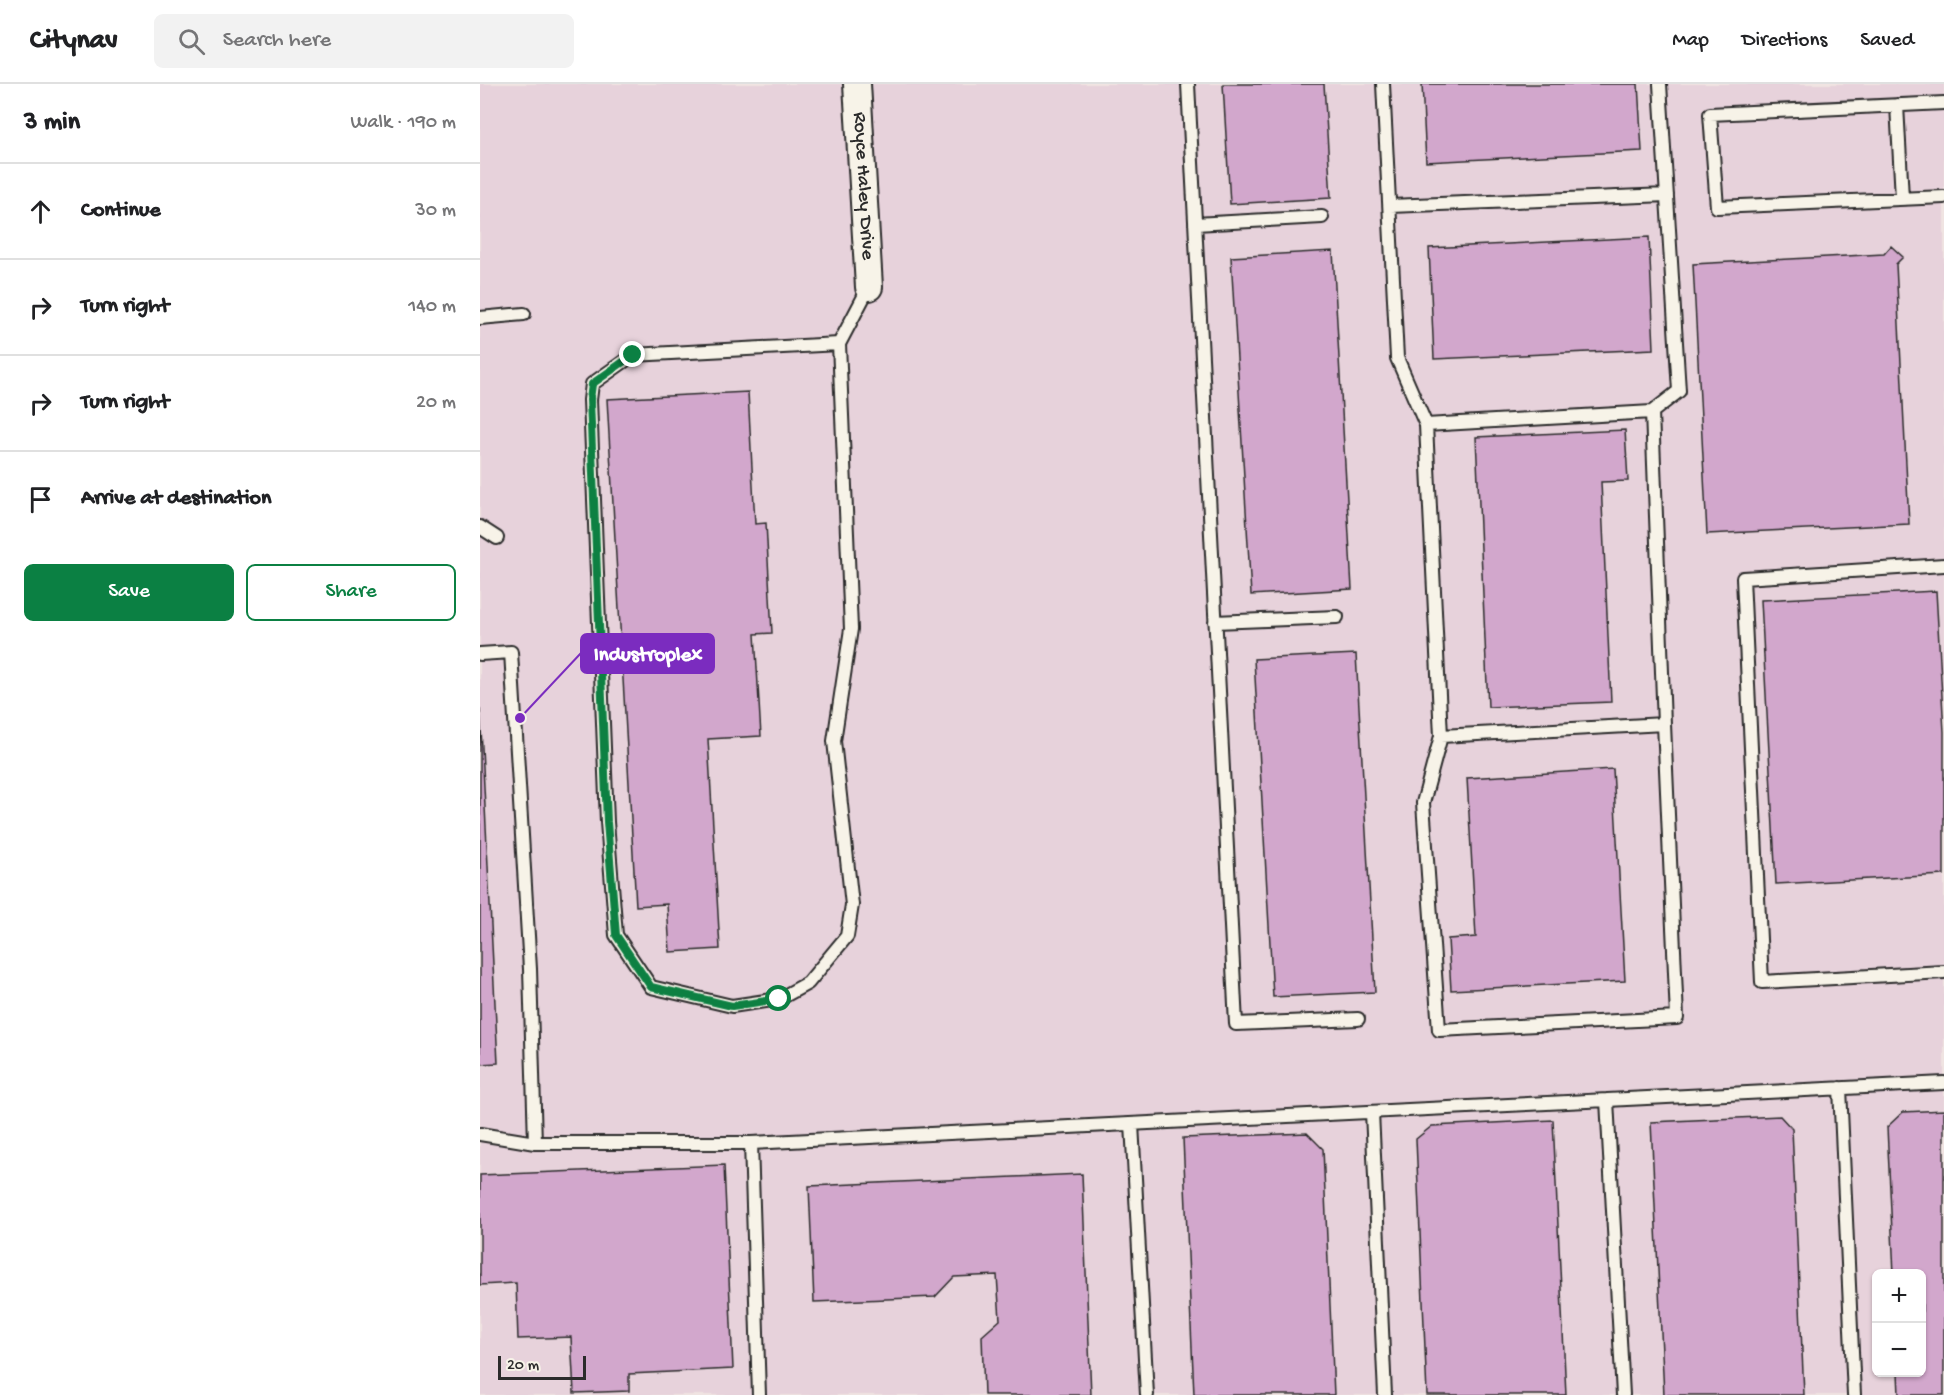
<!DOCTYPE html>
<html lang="en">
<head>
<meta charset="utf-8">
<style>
	body { margin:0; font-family:"Gochi Hand",sans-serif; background:#f2f2f2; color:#202124 }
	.controls { position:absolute; right:18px; bottom:18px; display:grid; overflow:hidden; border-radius:9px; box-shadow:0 2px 4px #0004 }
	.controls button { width:54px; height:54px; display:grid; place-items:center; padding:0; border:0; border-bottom:2px solid #e0e0e0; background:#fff; color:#202124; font:30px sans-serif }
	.scale { position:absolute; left:18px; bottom:15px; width:88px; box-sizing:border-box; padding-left:6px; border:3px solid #2b2b2b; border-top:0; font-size:16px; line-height:21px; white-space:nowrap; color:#2b2b2b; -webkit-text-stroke:4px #f7f3e8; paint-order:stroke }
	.stop { position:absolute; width:18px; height:18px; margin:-14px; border:4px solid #0b8043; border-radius:50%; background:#fff }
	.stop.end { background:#0b8043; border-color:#fff; box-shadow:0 2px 6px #0008 }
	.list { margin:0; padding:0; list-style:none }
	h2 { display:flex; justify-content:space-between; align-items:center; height:78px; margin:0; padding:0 24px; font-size:26px }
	h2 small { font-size:20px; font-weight:400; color:#757577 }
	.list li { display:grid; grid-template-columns:39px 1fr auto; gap:18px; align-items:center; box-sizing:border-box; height:96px; padding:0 24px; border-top:2px solid #e0e0e0 }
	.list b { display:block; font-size:22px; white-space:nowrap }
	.list em { font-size:20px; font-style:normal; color:#757577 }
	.actions { display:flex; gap:12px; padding:18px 24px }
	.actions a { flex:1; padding:14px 0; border:2px solid #0b8043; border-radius:9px; text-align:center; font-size:21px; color:#0b8043 }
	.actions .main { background:#0b8043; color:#fff }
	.icon { flex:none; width:33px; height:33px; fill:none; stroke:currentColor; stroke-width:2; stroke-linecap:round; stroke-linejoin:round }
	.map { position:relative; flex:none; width:1464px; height:1311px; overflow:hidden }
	header { display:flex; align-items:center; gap:36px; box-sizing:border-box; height:84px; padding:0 30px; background:#fff; border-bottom:2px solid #e0e0e0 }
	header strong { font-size:28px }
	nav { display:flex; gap:33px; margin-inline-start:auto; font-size:21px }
	.search { width:420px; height:54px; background:#f2f2f2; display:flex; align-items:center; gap:15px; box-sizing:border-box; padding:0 21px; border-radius:9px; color:#757577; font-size:22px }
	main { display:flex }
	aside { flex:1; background:#fff }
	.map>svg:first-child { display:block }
	.built { fill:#e7d2db; fill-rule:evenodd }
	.building { fill:#d2a7cc; stroke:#2b2b2b; stroke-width:1.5 }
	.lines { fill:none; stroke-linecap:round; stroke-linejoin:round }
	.service-casing { stroke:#2b2b2b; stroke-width:16 }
	.minor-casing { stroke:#2b2b2b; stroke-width:30 }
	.service { stroke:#f7f3e8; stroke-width:12 }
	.minor { stroke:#f7f3e8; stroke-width:26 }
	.route { stroke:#0b8043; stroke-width:8 }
	.labels { text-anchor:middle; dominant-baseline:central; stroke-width:4.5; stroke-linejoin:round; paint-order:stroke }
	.street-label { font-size:20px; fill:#2b2b2b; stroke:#f7f3e8 }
	.leader { fill:none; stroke:#7b2cbf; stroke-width:2 }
	.callout-dot { fill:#7b2cbf; stroke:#f7f3e8; stroke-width:2 }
	.callout { fill:#7b2cbf; stroke:#7b2cbf; stroke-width:2 }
	.callout-label { font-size:21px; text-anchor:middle; font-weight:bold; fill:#fff }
</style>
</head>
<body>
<header>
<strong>Citynav</strong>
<div class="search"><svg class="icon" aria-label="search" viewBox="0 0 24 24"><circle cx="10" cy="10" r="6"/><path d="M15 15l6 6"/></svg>Search here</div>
<nav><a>Map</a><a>Directions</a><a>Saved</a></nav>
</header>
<main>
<aside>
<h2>3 min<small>Walk · 190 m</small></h2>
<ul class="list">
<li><svg class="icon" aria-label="ahead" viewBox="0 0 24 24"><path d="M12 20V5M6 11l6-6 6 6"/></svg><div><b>Continue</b></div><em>30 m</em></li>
<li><svg class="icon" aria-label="right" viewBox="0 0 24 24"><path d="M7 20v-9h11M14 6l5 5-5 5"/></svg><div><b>Turn right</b></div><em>140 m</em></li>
<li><svg class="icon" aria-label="right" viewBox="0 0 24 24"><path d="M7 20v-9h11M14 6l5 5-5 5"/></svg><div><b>Turn right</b></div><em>20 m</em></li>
<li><svg class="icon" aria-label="arrive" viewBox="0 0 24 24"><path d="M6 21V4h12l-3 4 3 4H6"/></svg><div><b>Arrive at destination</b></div></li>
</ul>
<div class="actions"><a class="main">Save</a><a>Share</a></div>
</aside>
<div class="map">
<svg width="1464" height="1311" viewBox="0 0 1464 1311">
	<rect width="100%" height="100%" fill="#f0e4e2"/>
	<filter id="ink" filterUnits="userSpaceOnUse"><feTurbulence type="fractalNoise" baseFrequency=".0167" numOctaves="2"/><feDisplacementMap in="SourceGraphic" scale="12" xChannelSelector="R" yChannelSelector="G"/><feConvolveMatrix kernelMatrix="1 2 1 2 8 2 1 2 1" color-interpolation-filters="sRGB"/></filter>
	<g filter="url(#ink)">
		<!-- built -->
		<path class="built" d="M 0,0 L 1464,0 L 1464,1311 L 0,1311 ZM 1396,1190 L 1442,1190 L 1442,1288 L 1396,1288 Z"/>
		<!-- building -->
		<path class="building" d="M 743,0 L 844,0 L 851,114 L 750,120 Z
			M 942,0 L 1158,0 L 1162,67 L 946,78 Z
			M 1169,153 L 1174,265 L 954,275 L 949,164 Z
			M 1411,162 L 1423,173 L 1416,180 L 1429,440 L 1227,450 L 1213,180 L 1404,170 Z
			M 853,167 L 872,505 L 771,511 L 751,173 Z
			M 268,308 L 275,440 L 286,439 L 292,549 L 275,550 L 281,652 L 228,655 L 240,865 L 190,868 L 187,820 L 156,822 L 127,315 Z
			M 1145,346 L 1148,397 L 1121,398 L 1131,618 L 1008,623 L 996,353 Z
			M 1456,507 L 1464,648 L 1464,791 L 1296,800 L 1281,516 Z
			M 876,570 L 895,908 L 793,913 L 774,575 Z
			M 0,624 L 18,979 L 0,980 Z
			M 1133,685 L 1145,897 L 971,906 L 968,855 L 996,853 L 987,694 Z
			M 1464,1026 L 1464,1311 L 1419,1311 L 1418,1288 L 1442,1288 L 1442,1190 L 1414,1190 L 1407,1043 L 1423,1028 Z
			M 1300,1032 L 1312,1045 L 1324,1311 L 1184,1311 L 1171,1038 Z
			M 1073,1036 L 1086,1311 L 947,1311 L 936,1055 L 952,1042 Z
			M 827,1049 L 843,1065 L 854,1311 L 714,1311 L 703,1054 Z
			M 244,1081 L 253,1285 L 149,1290 L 149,1307 L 94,1309 L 91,1253 L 38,1255 L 36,1199 L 0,1201 L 0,1091 Z
			M 602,1090 L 611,1311 L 504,1311 L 502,1252 L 520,1236 L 517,1191 L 474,1193 L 455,1213 L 334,1218 L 329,1102 Z"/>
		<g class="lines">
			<!-- service casing -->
			<g class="service-casing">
				<path id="service" d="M 708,0 L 756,940 L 878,935
					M 903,0 L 917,274 L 946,341 L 961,652 L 1184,640 L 1172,328 L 946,341
					M 1464,19 L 1230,30 L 1237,123 L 1464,113
					M 1417,21 L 1422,114
					M 910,122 L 1187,111
					M 715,140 L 842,133
					M 0,234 L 44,230
					M 359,260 L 371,545 L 354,657 L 372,821 L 367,852 L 328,899 L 299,915 L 252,922 L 171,903 L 136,851 L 127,738 L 110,316 L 112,300 L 153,271 L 359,260 L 389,203
					M 1172,328 L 1199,307 L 1180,0
					M 0,443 L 17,454
					M 1464,481 L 1263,494 L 1282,898 L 1464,888
					M 735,538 L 857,533
					M 0,570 L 31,568 L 50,885 L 55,1059 L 271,1059 L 1464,999
					M 961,652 L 943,719 L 959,946 L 1197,934 L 1184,640
					M 1360,1004 L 1374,1311
					M 1127,1016 L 1143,1311
					M 892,1028 L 905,1311
					M 652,1040 L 667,1311
					M 0,1050 L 55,1059
					M 271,1059 L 279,1311"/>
			</g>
			<!-- minor casing -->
			<g class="minor-casing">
				<g id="minor">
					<path id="s1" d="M 377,0 L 389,203"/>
				</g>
			</g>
			<!-- service -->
			<use href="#service" class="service"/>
			<!-- minor -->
			<use href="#minor" class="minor"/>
		</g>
	</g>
	<g class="lines" filter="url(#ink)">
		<!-- route -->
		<path class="route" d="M 153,271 L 112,300 L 110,316 L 127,738 L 136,851 L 171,903 L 252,922 L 299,915"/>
	</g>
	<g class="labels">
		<!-- street labels -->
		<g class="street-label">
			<text stroke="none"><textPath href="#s1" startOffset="102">Royce Haley Drive</textPath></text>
		</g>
	</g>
	<!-- callouts -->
	<path class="leader" d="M40 634L101 569"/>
	<circle class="callout-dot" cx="40" cy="634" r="6"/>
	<rect class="callout" x="101" y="550" width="133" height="39" rx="6"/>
	<g class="callout-label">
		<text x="168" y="576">Industroplex</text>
	</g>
</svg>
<div class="controls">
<button>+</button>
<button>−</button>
</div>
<div class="scale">20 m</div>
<div class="stop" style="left:299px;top:915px"></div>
<div class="stop end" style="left:153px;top:271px"></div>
</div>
</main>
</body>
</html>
